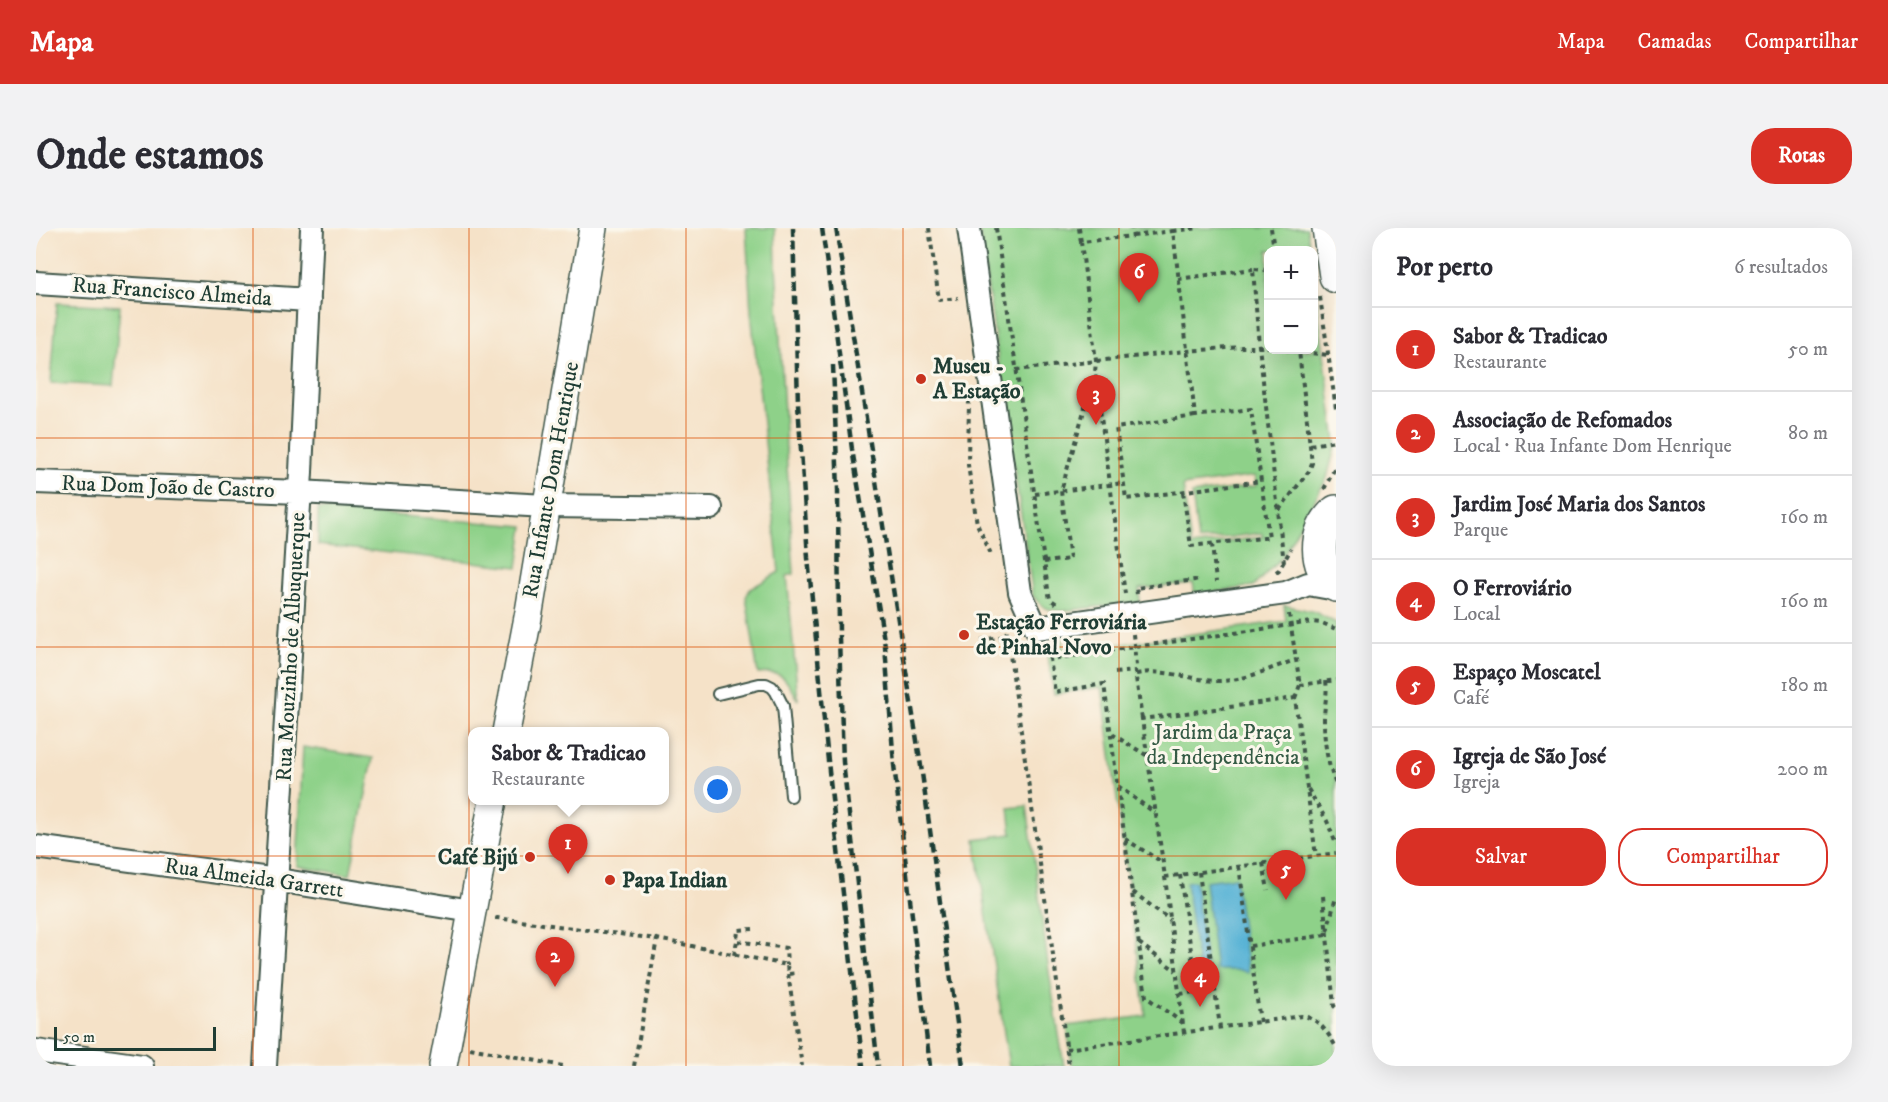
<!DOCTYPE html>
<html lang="pt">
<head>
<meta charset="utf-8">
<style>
	body { margin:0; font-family:"IM FELL DW Pica",serif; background:#f2f2f3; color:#2b2b33 }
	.controls { position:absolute; right:18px; top:18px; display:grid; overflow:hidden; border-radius:12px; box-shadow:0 6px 24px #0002 }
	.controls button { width:54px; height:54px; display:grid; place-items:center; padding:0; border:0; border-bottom:2px solid #e1e1e2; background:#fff; color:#2b2b33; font:30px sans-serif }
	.scale { position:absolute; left:18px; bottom:15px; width:162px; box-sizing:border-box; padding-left:6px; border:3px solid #1f3d34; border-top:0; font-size:16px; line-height:21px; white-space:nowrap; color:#1f3d34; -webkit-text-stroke:4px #fbf7ec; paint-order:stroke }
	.you { position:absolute; left:682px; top:562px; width:21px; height:21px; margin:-15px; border:4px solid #fff; border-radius:50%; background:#1a73e8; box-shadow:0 0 0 9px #1a73e833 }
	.badge { display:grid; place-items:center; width:39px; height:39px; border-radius:50%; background:#d93025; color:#fff; font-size:20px; font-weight:700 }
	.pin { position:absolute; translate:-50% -50px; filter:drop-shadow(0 2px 3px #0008) }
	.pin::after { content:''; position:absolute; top:32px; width:21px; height:18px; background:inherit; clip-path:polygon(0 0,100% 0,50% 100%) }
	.popup { position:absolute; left:432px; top:499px; width:201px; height:78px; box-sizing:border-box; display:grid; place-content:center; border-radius:12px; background:#fff; filter:drop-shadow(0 2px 4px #0005); font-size:20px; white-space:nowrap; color:#7c7c81 }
	.popup b { font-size:22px; color:#2b2b33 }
	.popup::after { content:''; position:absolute; left:50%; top:100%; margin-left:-12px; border:12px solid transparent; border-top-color:#fff }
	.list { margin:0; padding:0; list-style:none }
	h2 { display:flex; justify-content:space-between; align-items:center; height:78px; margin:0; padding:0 24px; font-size:26px }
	h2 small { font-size:20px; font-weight:400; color:#7c7c81 }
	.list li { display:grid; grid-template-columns:39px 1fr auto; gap:18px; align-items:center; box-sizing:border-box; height:84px; padding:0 24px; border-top:2px solid #e1e1e2 }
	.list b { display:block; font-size:22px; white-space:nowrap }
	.list p { margin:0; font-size:20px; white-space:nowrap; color:#7c7c81 }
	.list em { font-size:20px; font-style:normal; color:#7c7c81 }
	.actions { display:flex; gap:12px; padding:18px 24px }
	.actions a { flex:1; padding:14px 0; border:2px solid #d93025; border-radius:24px; text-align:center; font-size:21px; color:#d93025 }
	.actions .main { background:#d93025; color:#fff }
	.map { position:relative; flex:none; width:1300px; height:838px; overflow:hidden; border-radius:24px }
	header { display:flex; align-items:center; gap:36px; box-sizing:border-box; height:84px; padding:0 30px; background:#d93025; color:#fff }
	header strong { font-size:28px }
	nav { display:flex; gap:33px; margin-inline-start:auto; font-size:21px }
	.intro { display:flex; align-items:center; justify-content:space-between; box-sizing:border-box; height:144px; padding:0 36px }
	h1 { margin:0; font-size:42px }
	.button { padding:15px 27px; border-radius:24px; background:#d93025; color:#fff; font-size:21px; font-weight:700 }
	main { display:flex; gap:36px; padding:0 36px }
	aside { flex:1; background:#fff; border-radius:24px; box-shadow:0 6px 24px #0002 }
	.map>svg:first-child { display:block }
	.green { fill:#8ed189; stroke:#56875e; stroke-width:1.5; fill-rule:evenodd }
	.water { fill:#57b2d5; stroke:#3b7884; stroke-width:1.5 }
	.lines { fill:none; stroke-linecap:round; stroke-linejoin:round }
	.service-casing { stroke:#3f564a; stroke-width:14 }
	.minor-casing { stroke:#3f564a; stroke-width:26 }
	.tertiary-casing { stroke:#3f564a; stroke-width:30 }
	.primary-casing { stroke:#3f564a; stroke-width:36 }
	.path { stroke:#3f564a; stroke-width:4; stroke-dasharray:4.5 4.5; stroke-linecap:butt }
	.service { stroke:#fff; stroke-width:10 }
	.minor { stroke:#fff; stroke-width:22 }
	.tertiary { stroke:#fff; stroke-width:27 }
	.primary { stroke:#fff; stroke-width:33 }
	.rail { stroke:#1f3d34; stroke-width:4.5; stroke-dasharray:9 4.5; stroke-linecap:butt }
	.grid { fill:none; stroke:#de580e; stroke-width:1.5; stroke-opacity:0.55 }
	.poi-dot { fill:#c8321e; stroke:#fbf7ec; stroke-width:2 }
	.labels { text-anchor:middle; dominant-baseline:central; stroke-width:6; stroke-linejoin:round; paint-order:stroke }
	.street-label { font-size:22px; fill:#1f3d34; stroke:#fbf7ec }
	.poi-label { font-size:22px; font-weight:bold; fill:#1f3d34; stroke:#fbf7ec; text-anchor:start }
	.park-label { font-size:22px; fill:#355b45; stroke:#fbf7ec }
</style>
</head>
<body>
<header>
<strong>Mapa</strong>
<nav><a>Mapa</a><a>Camadas</a><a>Compartilhar</a></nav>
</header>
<div class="intro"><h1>Onde estamos</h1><a class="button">Rotas</a></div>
<main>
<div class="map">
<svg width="1300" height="838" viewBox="0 0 1300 838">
	<rect width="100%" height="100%" fill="#fbf7ec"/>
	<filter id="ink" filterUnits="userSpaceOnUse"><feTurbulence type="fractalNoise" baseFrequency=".0167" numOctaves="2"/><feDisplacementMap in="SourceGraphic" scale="12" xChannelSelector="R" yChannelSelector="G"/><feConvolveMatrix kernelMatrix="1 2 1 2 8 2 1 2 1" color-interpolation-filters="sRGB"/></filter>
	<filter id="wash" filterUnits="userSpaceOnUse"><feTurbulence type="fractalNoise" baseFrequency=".008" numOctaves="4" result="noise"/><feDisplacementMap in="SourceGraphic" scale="24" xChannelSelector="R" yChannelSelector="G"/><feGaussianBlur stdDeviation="1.35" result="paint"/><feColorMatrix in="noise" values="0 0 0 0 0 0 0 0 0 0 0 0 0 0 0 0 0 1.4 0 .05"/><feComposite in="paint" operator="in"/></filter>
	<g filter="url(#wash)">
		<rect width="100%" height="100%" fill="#f5e2c8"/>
		<!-- green -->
		<path class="green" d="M 710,0 L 739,0 L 740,37 L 750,222 L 758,346 L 751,348 L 762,472 C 750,452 749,442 722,446 L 710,369 L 714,361 L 743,344 L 715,84 Z
			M 943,0 L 1271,0 L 1274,22 L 1232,22 L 1232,122 L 1278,122 L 1278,51 L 1300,215 L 1291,250 L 1246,329 L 1218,358 L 1159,367 L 1157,355 L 1103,361 L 1104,374 L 1026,383 C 1012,383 1006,379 997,368 ZM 1219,248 L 1220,258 L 1156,266 L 1162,313 L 1226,305 L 1227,309 L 1155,318 L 1147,258 Z
			M 21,75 L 84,78 L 77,158 L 15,155 Z
			M 282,281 L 488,298 L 482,339 L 282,317 Z
			M 1248,377 L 1279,384 L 1300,395 L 1300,838 L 1036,838 L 1031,798 L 1110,788 L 1066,459 L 1018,466 L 1011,423 L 1013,416 L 1026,409 L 1028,424 L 1250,393 Z
			M 267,519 L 337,530 L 314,647 L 261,638 Z
			M 991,578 L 1013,744 L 1028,838 L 973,838 L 939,611 L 976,606 L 973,580 Z"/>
		<!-- water -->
		<path class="water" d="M 1199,649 L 1212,744 L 1203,742 L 1180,742 L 1169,653 Z
			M 1159,653 L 1171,744 L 1163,745 L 1150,654 Z"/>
	</g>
	<g filter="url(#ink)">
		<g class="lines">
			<!-- service casing -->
			<g class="service-casing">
				<path id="service" d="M 682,466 L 723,456 L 730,456 L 736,459 L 740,464 L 747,478 L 755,568"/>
			</g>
			<!-- minor casing -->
			<g class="minor-casing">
				<path id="minor" d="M 933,0 L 984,364 L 1000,400 L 1250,365 L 1272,356 L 1300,361
					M 0,55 L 273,72
					M 0,254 L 264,264 L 510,278 L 675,280
					M 0,619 L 241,652 L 436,683
					M 0,823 L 106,838
					M 229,838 L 265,244 L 276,0"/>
			</g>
			<!-- tertiary casing -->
			<g class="tertiary-casing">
				<path id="tertiary" d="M 470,504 L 493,384 L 557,0
					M 407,838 L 457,572"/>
			</g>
			<!-- primary casing -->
			<g class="primary-casing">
				<path id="primary" d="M 1293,0 L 1300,48
					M 1300,284 C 1278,304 1278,337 1300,357"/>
			</g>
			<!-- path -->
			<path class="path" d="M 893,0 L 903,72 L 922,70
				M 960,0 L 1012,361 L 1014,371 L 1021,376
				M 1043,0 L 1045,14
				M 1235,0 L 1238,22
				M 1137,3 L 1163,0
				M 1097,8 L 1137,3 L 1159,188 L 1215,181 L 1225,253 L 1090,271 L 1080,200 L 1159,188
				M 1232,42 L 1217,41 L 1223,118 L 1248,335
				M 1142,51 L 1217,41
				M 1284,69 L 1300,181
				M 1250,122 L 1292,127
				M 980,142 L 1150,123 L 1206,119 L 1232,119
				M 933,172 L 932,237 L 941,296 L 955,326
				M 1274,217 L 1300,213
				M 1288,261 L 1300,238
				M 1147,264 L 1155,318 L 1227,310 L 1233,309 L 1225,253
				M 999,266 L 1088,255
				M 1243,282 L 1273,243 L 1276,235 L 1263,123
				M 1176,316 L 1180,354
				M 1008,334 L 1034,331 L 1025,263 L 1058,148
				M 1240,344 L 1243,342 L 1255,321
				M 1089,366 L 1059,145 L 1060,133 L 1045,14 L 1097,8 L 1096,0
				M 1101,366 L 1100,360 L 1159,352 L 1160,356
				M 968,385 L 1033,838
				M 1253,386 L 1264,457 L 1300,452
				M 1097,406 L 1100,438 L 1099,443 L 1106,491
				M 945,412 L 971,408
				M 1079,445 L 1099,443
				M 1100,446 C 1127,440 1152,451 1179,453 C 1208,454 1233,440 1260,432
				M 1290,453 C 1292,466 1288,478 1288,491 C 1288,513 1291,536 1300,556
				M 1259,470 L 1264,457
				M 1076,506 L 1110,527
				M 1082,558 L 1119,585
				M 1272,561 L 1291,593 L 1300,616
				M 1089,611 L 1126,634
				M 1253,632 L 1256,657
				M 1227,635 L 1232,662
				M 1203,638 L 1224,794
				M 1163,644 L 1184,799
				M 1144,647 L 1161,764
				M 1129,649 L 1300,625
				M 1097,664 L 1134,692
				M 1287,668 L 1298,778 L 1300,780
				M 461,692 L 461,690 L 621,711 L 751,737 L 752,746 L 762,745
				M 717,701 L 702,702 L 701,713 L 750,720 L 751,737
				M 1103,715 L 1140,743
				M 1214,718 L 1290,707 L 1300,669
				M 698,727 L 701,713
				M 752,746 L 766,838
				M 1144,766 L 1179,761
				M 1147,795 L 1110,769 L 1068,456 L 1019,464 L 1014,431 L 1276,394 L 1286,395 L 1300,401
				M 1148,805 L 1129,649 L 1106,491 L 1259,470 L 1280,628
				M 434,820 L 527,838
				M 1030,821 L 1266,788 C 1283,790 1292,805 1300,819
				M 598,838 L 621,711"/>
			<!-- service -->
			<use href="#service" class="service"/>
			<!-- minor -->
			<use href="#minor" class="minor"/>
			<!-- tertiary -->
			<use href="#tertiary" class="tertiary"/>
			<!-- primary -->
			<use href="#primary" class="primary"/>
			<!-- rail -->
			<path class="rail" d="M 757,0 L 762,175 L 772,330 L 794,553 L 827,838
				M 786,0 L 816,221 L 849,418 L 858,537 L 894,838
				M 800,0 L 885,538 L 927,838
				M 797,137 L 802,262 L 803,409 L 807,534 L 842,838"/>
		</g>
	</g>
	<!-- grid -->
	<path class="grid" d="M 217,0 L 217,838M 433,0 L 433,838M 650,0 L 650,838M 867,0 L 867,838M 1083,0 L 1083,838M 0,210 L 1300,210M 0,419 L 1300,419M 0,628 L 1300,628"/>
	<!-- markers -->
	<g class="poi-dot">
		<circle cx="885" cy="151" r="6"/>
		<circle cx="928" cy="407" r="6"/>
		<circle cx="494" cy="629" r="6"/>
		<circle cx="574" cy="652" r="6"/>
	</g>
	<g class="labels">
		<!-- street labels -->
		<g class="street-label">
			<text transform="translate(136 64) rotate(4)">Rua Francisco Almeida</text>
			<text transform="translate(515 252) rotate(-80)">Rua Infante Dom Henrique</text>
			<text transform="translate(132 259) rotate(2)">Rua Dom João de Castro</text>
			<text transform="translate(255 419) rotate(-87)">Rua Mouzinho de Albuquerque</text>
			<text transform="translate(218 650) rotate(8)">Rua Almeida Garrett</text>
		</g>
		<!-- poi labels -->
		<g class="poi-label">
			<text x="897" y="138">Museu -<tspan x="897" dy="25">A Estação</tspan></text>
			<text x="940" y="394">Estação Ferroviária<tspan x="940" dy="25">de Pinhal Novo</tspan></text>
			<text x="482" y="629" text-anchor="end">Café Bijú</text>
			<text x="586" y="652">Papa Indian</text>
		</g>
		<!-- park labels -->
		<g class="park-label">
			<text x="1187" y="504">Jardim da Praça<tspan x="1187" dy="25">da Independência</tspan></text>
		</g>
	</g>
</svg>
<div class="controls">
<button>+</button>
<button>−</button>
</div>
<div class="scale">50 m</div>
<div class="you"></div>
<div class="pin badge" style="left:532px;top:646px">1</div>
<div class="popup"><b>Sabor &amp; Tradicao</b>Restaurante</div>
<div class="pin badge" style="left:519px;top:759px">2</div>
<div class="pin badge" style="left:1060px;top:197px">3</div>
<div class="pin badge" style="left:1164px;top:779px">4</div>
<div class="pin badge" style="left:1250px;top:672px">5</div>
<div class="pin badge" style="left:1103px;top:75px">6</div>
</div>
<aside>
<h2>Por perto<small>6 resultados</small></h2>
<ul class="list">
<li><span class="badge">1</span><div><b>Sabor &amp; Tradicao</b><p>Restaurante</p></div><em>50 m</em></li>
<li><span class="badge">2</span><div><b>Associação de Refomados</b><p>Local · Rua Infante Dom Henrique</p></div><em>80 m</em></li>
<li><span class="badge">3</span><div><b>Jardim José Maria dos Santos</b><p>Parque</p></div><em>160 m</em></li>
<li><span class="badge">4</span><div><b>O Ferroviário</b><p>Local</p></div><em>160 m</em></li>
<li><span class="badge">5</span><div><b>Espaço Moscatel</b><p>Café</p></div><em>180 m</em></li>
<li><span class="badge">6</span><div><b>Igreja de São José</b><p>Igreja</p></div><em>200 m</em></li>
</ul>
<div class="actions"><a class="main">Salvar</a><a>Compartilhar</a></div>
</aside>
</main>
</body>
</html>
